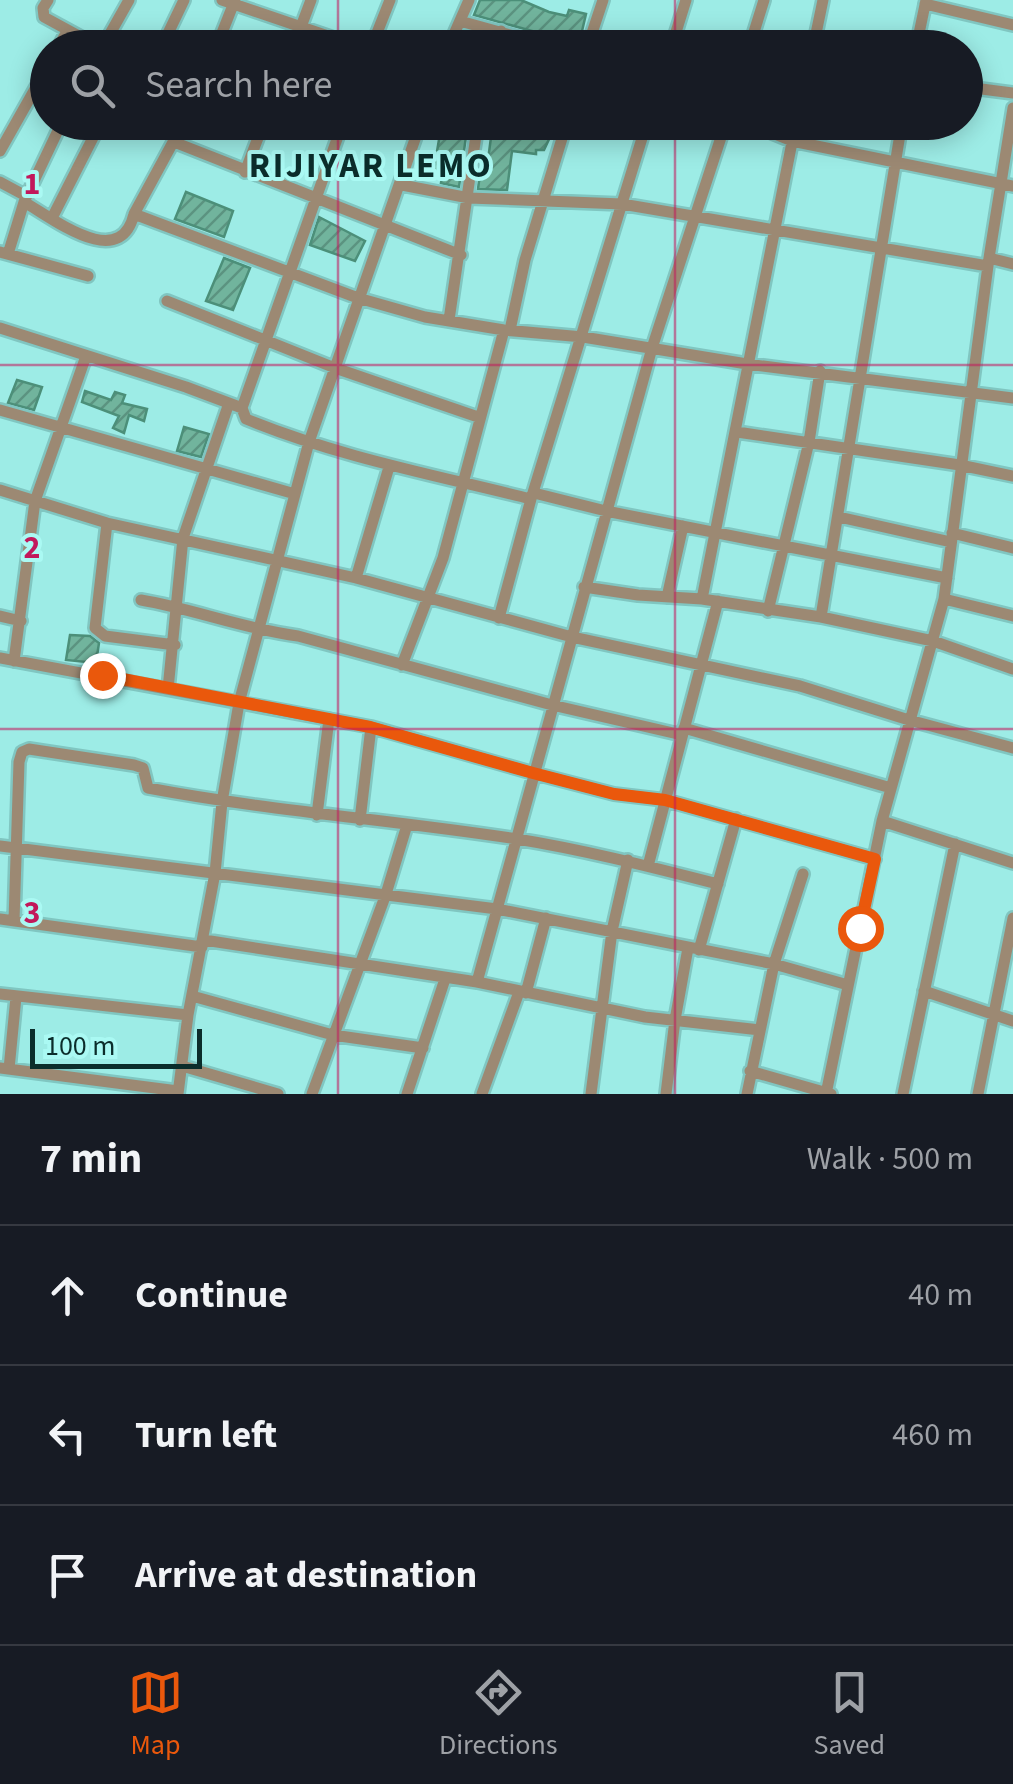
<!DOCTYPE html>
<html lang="en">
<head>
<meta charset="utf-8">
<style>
	body { margin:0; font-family:"Source Sans 3",sans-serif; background:#242831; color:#f1f3f6 }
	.scale { position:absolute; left:30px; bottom:25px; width:172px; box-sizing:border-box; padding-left:10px; border:5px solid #0b2d2b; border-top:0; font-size:28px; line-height:35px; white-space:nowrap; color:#0b2d2b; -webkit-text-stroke:8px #aaf9f3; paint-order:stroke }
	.stop { position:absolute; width:30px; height:30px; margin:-22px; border:8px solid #ea580c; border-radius:50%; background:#fff }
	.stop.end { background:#ea580c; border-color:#fff; box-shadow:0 2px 10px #0008 }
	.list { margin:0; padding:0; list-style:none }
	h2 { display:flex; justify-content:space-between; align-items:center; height:130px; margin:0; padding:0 40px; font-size:42px }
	h2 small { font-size:32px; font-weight:400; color:#9ea1a6 }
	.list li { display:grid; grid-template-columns:65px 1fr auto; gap:30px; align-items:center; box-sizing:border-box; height:140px; padding:0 40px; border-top:2px solid #363941 }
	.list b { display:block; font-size:38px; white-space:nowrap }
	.list em { font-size:32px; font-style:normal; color:#9ea1a6 }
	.icon { flex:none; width:55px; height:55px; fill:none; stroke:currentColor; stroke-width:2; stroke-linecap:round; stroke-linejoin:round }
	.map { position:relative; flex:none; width:1013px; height:1094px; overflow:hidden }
	.search { position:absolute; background:#171b24; box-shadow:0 5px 25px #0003; left:30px; right:30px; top:30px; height:110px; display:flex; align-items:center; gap:25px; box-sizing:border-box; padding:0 35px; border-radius:55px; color:#9ea1a6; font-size:38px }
	.sheet { height:550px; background:#171b24 }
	nav { display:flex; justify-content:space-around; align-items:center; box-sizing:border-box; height:140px; border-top:2px solid #363941; background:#171b24; font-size:28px; color:#9ea1a6 }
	nav a { display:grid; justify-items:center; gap:5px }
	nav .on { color:#ea580c }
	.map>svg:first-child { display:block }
	.building { fill:url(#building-hatch); stroke:#4c8f79; stroke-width:2.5 }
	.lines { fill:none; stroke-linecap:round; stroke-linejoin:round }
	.minor-casing { stroke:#80c6c1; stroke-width:16 }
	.minor { stroke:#9c8973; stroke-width:11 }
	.route { stroke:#ea580c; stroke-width:12 }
	.grid { fill:none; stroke:#c2185b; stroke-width:2.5; stroke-opacity:0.55 }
	.labels { text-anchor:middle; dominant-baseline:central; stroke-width:8; stroke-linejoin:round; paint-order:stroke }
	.district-label { font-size:35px; font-weight:bold; letter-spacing:2.5px; fill:#0b2d2b; stroke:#aaf9f3 }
	.grid-label { font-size:32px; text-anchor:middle; font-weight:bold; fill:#c2185b; stroke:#aaf9f3; stroke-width:8; stroke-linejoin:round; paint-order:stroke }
</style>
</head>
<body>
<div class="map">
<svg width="1013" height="1094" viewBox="0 0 1013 1094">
	<defs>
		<pattern id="building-hatch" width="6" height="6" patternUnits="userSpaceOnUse" patternTransform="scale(2.5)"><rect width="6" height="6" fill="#71b49d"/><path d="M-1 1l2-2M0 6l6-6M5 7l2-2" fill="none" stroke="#5b9380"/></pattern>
	</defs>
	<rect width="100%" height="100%" fill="#9dece6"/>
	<!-- building -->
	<path class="building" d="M 480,0 L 521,0 L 549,12 L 567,16 L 569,10 L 586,14 L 579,44 L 474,15 Z
		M 442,122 L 468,122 L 459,187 L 441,183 L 442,176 L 433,175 Z
		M 487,122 L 557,122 L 544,150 L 536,150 L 536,154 L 512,151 L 507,190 L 478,189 L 480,173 L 485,174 L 488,160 L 492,130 Z
		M 186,192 L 233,211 L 224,237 L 175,219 Z
		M 319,217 L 365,241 L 355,261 L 310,245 Z
		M 224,258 L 250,268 L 233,310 L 206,301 Z
		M 17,380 L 42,387 L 34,410 L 8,403 Z
		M 85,391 L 111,400 L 115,392 L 125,395 L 122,403 L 147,409 L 144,421 L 129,415 L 124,433 L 113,428 L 119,416 L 82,402 Z
		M 184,427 L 209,434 L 201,457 L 177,451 Z
		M 70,635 L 90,636 L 99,643 L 96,663 L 66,660 Z"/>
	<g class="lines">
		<!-- minor casing -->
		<g class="minor-casing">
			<path id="minor" d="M 48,0 L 43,8 L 44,17 L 101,48
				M 222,0 L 363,48
				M 925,4 L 1013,25
				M 460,21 L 557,48
				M 58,48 L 67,31
				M 102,48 L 129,0
				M 161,48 L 184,0
				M 216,48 L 235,0
				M 293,48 L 311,0
				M 371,48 L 390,0
				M 448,48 L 469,0
				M 496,48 L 501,31
				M 587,48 L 603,0
				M 671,48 L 686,0
				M 749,48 L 764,0
				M 813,48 L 823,0
				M 916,48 L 926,0
				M 966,87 L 1013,93
				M 745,122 L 792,141 L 1013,186
				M 174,142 L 461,255
				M 0,151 L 48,66
				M 245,172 L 264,122
				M 0,182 L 26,196
				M 402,185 L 469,198 L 622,204 L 988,266
				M 24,202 C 54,219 120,272 134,214 L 184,122
				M 134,214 L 358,298 L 425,317 L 504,330 L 583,337 L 747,364 L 1013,398
				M 52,218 L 101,122
				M 0,252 L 88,276
				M 8,254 L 24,202 L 62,122
				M 989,258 L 1013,264
				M 167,301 L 335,368 L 478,417
				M 449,320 L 478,122
				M 0,328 L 186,387 L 242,408 L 246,419 C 339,457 435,475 531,499
				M 510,330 L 525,260 L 567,122
				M 242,408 L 343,122
				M 0,410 L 295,494
				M 737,432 L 960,465 L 1013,476
				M 0,490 L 107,523 L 356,578 L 572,637 L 800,686 L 909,720 L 1013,748
				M 534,493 L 606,511 L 947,578
				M 839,517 L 951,542
				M 107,523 L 95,628 L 105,636 L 175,645
				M 952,533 L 1013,548
				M 356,578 L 389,467
				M 584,587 L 638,595 L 702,599 L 821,617 L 933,641 L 1013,669
				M 667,597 L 683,526
				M 702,599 L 796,122
				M 944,599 L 1013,616
				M 141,600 C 194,609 244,629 298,636 L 552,705 L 682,735
				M 768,611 L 809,442 L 820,371
				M 0,616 L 21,621
				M 821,617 L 902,122
				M 499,618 L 531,499 L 647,122
				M 0,658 L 371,727 L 533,773 L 614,794 L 665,800 L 875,859
				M 14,661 L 35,501 L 86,356
				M 402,665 L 443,558 L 504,330
				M 168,689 L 183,538 L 229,403
				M 684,728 L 891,788
				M 317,815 L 329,719
				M 360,820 L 371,727
				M 882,821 L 1013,863
				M 0,846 L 497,909 L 774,964 L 848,985
				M 648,866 L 718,601
				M 0,919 L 202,947
				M 14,921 L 19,762 L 22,752 L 29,749 L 134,765 L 143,768 L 148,788 C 270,811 394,820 517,839 C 585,850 651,867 718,884
				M 204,940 L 477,982 L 645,1017 L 760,1030
				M 699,950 L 736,819
				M 477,982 L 652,348 L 726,122
				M 924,991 L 1013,1021
				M 526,993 L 546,918
				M 0,994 L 188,1015
				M 192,996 L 333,1035 L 423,1048
				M 182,1066 L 278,1094
				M 0,1068 L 178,1091
				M 9,1069 L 16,997
				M 750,1071 L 831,1094
				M 178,1094 L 188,1015 L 215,873 L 222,802 L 239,703 L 309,442 L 421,122
				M 312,1094 L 386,894 L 407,825
				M 407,1094 L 445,979
				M 482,1094 L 519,992
				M 591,1094 L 612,931 L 628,860
				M 666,1094 L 675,1020 L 688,948
				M 747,1094 L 774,964 L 803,874
				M 826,1094 L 882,821 L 944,599 L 989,258 L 1013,108
				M 903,1094 L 955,844
				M 978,1094 L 1013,918"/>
		</g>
		<!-- minor -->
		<use href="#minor" class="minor"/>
	</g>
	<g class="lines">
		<!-- route -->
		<path class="route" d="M 102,675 L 370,727 L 533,773 L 614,794 L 665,800 L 875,859 L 860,928"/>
	</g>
	<!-- grid -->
	<path class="grid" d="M 338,0 L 338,48M 675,0 L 675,48M 338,122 L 338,1094M 675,122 L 675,1094M 0,365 L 1013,365M 0,729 L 1013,729"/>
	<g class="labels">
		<!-- district labels -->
		<g class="district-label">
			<text x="371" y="166">RIJIYAR LEMO</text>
		</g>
	</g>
	<g class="grid-label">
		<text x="32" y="194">1</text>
		<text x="32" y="558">2</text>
		<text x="32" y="923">3</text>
	</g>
</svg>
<div class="scale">100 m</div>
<div class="stop" style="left:860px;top:928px"></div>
<div class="stop end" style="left:102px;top:675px"></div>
<div class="search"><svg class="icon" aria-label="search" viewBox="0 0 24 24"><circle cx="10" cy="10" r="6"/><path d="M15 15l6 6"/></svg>Search here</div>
</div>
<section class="sheet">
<h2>7 min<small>Walk · 500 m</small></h2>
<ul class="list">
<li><svg class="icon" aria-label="ahead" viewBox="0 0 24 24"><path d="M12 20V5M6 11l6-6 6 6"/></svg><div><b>Continue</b></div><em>40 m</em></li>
<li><svg class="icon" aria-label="left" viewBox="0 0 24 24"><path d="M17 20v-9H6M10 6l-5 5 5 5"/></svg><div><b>Turn left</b></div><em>460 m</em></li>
<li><svg class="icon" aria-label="arrive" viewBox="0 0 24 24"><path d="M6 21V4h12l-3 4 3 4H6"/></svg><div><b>Arrive at destination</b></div></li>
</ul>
</section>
<nav>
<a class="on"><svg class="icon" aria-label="map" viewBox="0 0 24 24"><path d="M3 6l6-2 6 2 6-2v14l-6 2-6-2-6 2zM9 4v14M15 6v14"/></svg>Map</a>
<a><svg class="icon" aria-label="directions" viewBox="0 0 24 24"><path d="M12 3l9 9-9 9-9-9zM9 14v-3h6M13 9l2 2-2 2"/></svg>Directions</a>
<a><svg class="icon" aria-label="saved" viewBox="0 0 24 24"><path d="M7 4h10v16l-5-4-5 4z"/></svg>Saved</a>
</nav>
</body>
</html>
